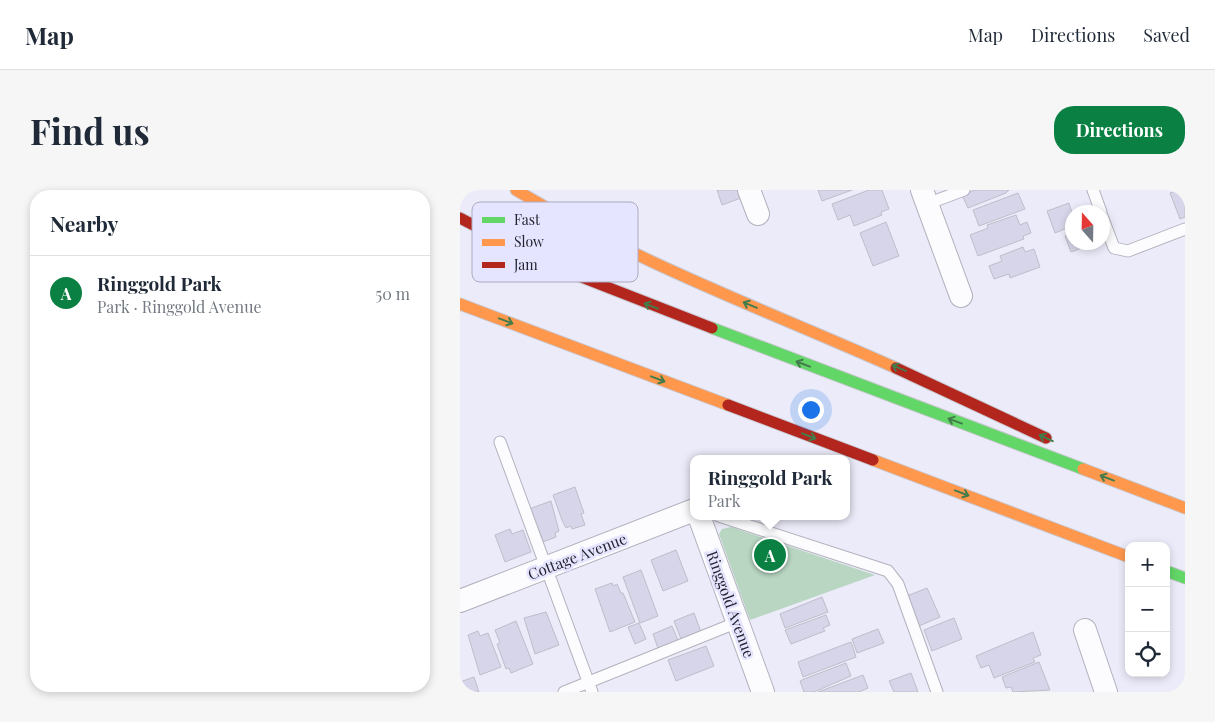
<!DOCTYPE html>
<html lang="en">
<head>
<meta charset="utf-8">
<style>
	body { margin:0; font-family:"Playfair Display",serif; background:#f6f6f7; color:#1f2937 }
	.controls { position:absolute; right:15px; bottom:15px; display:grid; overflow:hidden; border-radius:10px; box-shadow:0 2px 8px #0003 }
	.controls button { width:45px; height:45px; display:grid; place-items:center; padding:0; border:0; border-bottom:1px solid #e0e1e3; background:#fff; color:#1f2937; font:25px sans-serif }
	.compass { position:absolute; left:605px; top:15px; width:45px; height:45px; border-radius:50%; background:#fff; box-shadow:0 2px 8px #0003; rotate:340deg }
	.you { position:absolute; left:350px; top:219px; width:18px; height:18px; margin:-12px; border:4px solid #fff; border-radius:50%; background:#1a73e8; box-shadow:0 0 0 8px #1a73e833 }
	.badge { display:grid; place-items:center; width:32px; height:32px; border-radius:50%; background:#0b8043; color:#fff; font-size:16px; font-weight:700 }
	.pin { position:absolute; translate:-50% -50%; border:2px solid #fff; box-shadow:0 1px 5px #0006 }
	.popup { position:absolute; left:230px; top:265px; width:160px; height:65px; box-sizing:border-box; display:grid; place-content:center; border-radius:10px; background:#fff; filter:drop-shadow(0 1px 4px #0005); font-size:16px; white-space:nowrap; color:#747a83 }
	.popup b { font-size:19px; color:#1f2937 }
	.popup::after { content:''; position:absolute; left:50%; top:100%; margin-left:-10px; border:10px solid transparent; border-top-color:#fff }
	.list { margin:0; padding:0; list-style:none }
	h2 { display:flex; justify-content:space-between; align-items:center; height:65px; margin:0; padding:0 20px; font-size:21px }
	h2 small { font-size:16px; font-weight:400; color:#747a83 }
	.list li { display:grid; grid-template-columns:32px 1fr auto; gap:15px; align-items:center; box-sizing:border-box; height:75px; padding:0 20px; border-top:1px solid #e0e1e3 }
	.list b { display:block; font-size:19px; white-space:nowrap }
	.list p { margin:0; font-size:16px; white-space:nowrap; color:#747a83 }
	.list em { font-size:16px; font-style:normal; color:#747a83 }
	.icon { flex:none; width:28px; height:28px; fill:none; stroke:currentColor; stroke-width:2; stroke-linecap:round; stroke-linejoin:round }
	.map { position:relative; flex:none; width:725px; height:502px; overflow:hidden; border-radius:20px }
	header { display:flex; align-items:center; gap:30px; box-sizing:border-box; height:70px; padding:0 25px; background:#fff; border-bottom:1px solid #e0e1e3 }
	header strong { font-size:24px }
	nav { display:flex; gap:28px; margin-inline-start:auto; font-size:18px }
	.intro { display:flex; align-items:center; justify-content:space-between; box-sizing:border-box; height:120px; padding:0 30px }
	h1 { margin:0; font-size:35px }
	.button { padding:12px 22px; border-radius:20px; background:#0b8043; color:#fff; font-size:18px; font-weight:700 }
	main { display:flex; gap:30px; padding:0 30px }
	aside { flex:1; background:#fff; border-radius:20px; box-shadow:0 2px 8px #0003 }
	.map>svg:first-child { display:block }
	.green { fill:#b8d6c2 }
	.building { fill:#d6d5e9; stroke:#bebeca }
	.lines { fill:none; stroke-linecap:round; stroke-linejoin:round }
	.lane-casing { stroke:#b2b1bd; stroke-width:13 }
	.street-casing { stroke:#b2b1bd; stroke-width:24 }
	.fast-casing { stroke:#c8c7cf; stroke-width:13 }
	.slow-casing { stroke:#c8c7cf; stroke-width:13 }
	.jam-casing { stroke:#c8c7cf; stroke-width:13 }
	.lane { stroke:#fcfcfe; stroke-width:11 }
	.street { stroke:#fcfcfe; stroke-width:22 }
	.fast { stroke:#63d668; stroke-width:11 }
	.slow { stroke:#ff974d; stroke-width:11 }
	.jam { stroke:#b3261e; stroke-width:11 }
	.oneway { stroke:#437c4b }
	.labels { text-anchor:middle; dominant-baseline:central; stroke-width:5; stroke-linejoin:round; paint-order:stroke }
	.street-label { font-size:15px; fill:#23222e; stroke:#e6e5ff }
	.key { fill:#e6e5ff; stroke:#acaac0; stroke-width:1 }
	.key-label { font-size:14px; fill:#23222e }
</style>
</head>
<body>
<header>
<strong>Map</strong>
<nav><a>Map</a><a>Directions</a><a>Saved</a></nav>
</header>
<div class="intro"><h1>Find us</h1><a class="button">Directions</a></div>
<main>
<aside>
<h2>Nearby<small></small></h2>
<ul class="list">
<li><span class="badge">A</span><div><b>Ringgold Park</b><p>Park · Ringgold Avenue</p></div><em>50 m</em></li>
</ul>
</aside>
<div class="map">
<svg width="725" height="502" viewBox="0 0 725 502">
	<rect width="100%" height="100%" fill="#ecebf9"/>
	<!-- green -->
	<path class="green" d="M 271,337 L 415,385 L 290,430 L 259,344 L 262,339 Z"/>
	<!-- building -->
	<path class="building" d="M 257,0 L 278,0 L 281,8 L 262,15 Z
		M 358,0 L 392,0 L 362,11 Z
		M 409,0 L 422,0 L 429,19 L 421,22 L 422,25 L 394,36 L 390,25 L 378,30 L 372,14 Z
		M 515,0 L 549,0 L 546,3 L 508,18 L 502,5 Z
		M 718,0 L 725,0 L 725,27 L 720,29 L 710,3 Z
		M 558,3 L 565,19 L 519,36 L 513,20 Z
		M 609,13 L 612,23 L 612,36 L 595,43 L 587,21 Z
		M 556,25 L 560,35 L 567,32 L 571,43 L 563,46 L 564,49 L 518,66 L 510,45 L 528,38 L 527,35 Z
		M 426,32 L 439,66 L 413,76 L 400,43 Z
		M 612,43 L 612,52 L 629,52 L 630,55 L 611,62 L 605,46 Z
		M 563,57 L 565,62 L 574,59 L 580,77 L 550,88 L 549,84 L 534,89 L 529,76 L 542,71 L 540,66 Z
		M 115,297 L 124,323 L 121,324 L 125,335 L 112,339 L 111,336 L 106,338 L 102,330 L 93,305 Z
		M 91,311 L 99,341 L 95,343 L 96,347 L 83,352 L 79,340 L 77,341 L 69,319 Z
		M 50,339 L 52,344 L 63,340 L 71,362 L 45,372 L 35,345 Z
		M 216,360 L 228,391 L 203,401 L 191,370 Z
		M 181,380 L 198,426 L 180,433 L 163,387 Z
		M 152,393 L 153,396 L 157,394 L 161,403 L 163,403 L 175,432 L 150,442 L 135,399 Z
		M 467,398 L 480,427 L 459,436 L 447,406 Z
		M 362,407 L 368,422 L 325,438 L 320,424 Z
		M 86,422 L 99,455 L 75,464 L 64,428 Z
		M 234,423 L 241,442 L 221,449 L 214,431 Z
		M 366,425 L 370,435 L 363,438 L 365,441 L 331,454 L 325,440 Z
		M 494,428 L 502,449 L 472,461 L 464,440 Z
		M 56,431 L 73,474 L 51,483 L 49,478 L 46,479 L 37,454 L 40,453 L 35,440 Z
		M 179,433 L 186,449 L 175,454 L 168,437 Z
		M 212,436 L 219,453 L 199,461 L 193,444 Z
		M 418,439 L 424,453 L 397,463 L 392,449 Z
		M 18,441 L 20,446 L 28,443 L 41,477 L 20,485 L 8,445 Z
		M 573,442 L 581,465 L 573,468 L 575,472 L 534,488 L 529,475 L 521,478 L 516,466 Z
		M 391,452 L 396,467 L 343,487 L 338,472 Z
		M 246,456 L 254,476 L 216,491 L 208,470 Z
		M 579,472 L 590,500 L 553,502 L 551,497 L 546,498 L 542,487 Z
		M 386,473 L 391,486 L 354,502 L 344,502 L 340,491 L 344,489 Z
		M 451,483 L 458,502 L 434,502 L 429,491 Z
		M 403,485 L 408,498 L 399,502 L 358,502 Z
		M 14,487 L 19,502 L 0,502 L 0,492 Z"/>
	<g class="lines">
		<!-- lane casing -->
		<g class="lane-casing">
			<path id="lane" d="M 633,0 L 641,22
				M 467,14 L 504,0
				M 642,26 L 654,58 L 668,61 L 725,39
				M 40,252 L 132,502
				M 259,326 L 428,381 L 438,394 L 477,502
				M 104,502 L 278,432"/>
		</g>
		<!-- street casing -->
		<g class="street-casing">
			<path id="street" d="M 289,0 L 298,24
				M 462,0 L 501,106
				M 239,326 L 303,502
				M 0,411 L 234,320
				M 625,440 L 646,502"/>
		</g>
		<!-- fast casing -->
		<g class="fast-casing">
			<path id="fast" d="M 252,138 L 623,279
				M 706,381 L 725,388"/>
		</g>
		<!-- slow casing -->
		<g class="slow-casing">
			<path id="slow" d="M 56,0 C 177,73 308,121 436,178
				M 0,114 L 268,215
				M 413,270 L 669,367
				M 623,279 L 725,318"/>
		</g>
		<!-- jam casing -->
		<g class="jam-casing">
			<path id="jam" d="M 0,28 L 88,74 L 252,138
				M 436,178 L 586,248
				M 268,215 L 413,270"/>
		</g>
		<!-- lane -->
		<use href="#lane" class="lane"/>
		<!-- street -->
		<use href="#street" class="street"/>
		<!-- fast -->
		<use href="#fast" class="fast"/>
		<!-- slow -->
		<use href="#slow" class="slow"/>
		<!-- jam -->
		<use href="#jam" class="jam"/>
	</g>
	<!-- one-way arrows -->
	<defs><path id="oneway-shaft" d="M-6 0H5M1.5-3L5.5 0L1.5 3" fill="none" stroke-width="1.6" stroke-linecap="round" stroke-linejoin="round" transform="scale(1.25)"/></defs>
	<g class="oneway">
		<use href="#oneway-shaft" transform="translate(290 115) rotate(-157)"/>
		<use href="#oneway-shaft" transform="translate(191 116) rotate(-159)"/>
		<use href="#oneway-shaft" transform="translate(46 131) rotate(21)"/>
		<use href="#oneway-shaft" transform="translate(343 174) rotate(-159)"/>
		<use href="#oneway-shaft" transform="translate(439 178) rotate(-157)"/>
		<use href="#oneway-shaft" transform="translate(198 189) rotate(21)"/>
		<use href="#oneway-shaft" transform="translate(495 231) rotate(-160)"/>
		<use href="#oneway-shaft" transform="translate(349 246) rotate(21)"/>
		<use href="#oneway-shaft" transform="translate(586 248) rotate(-155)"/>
		<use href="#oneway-shaft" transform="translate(647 288) rotate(-159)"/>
		<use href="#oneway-shaft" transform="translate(502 303) rotate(21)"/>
	</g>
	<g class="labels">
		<!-- street labels -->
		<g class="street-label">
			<text transform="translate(117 366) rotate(-21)">Cottage Avenue</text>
			<text transform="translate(271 414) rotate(70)">Ringgold Avenue</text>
		</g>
	</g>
	<!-- legend -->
	<rect x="12" y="12" width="166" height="80" rx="8" class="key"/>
	<rect x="22" y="27" width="23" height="6" fill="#63d668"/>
	<rect x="22" y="49" width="23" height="7" fill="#ff974d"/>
	<rect x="22" y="72" width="23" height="6" fill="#b3261e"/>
	<g class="key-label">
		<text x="54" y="35">Fast</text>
		<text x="54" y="57">Slow</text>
		<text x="54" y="80">Jam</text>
	</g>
</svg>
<div class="controls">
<button>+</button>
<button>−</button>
<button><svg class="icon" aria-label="locate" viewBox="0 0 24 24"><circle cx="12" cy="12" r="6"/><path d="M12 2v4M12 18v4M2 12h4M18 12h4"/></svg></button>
</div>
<svg class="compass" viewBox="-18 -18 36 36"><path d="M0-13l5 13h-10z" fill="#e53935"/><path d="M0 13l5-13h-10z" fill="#747a83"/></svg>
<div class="you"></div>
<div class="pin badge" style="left:310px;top:365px">A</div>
<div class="popup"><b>Ringgold Park</b>Park</div>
</div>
</main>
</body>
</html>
